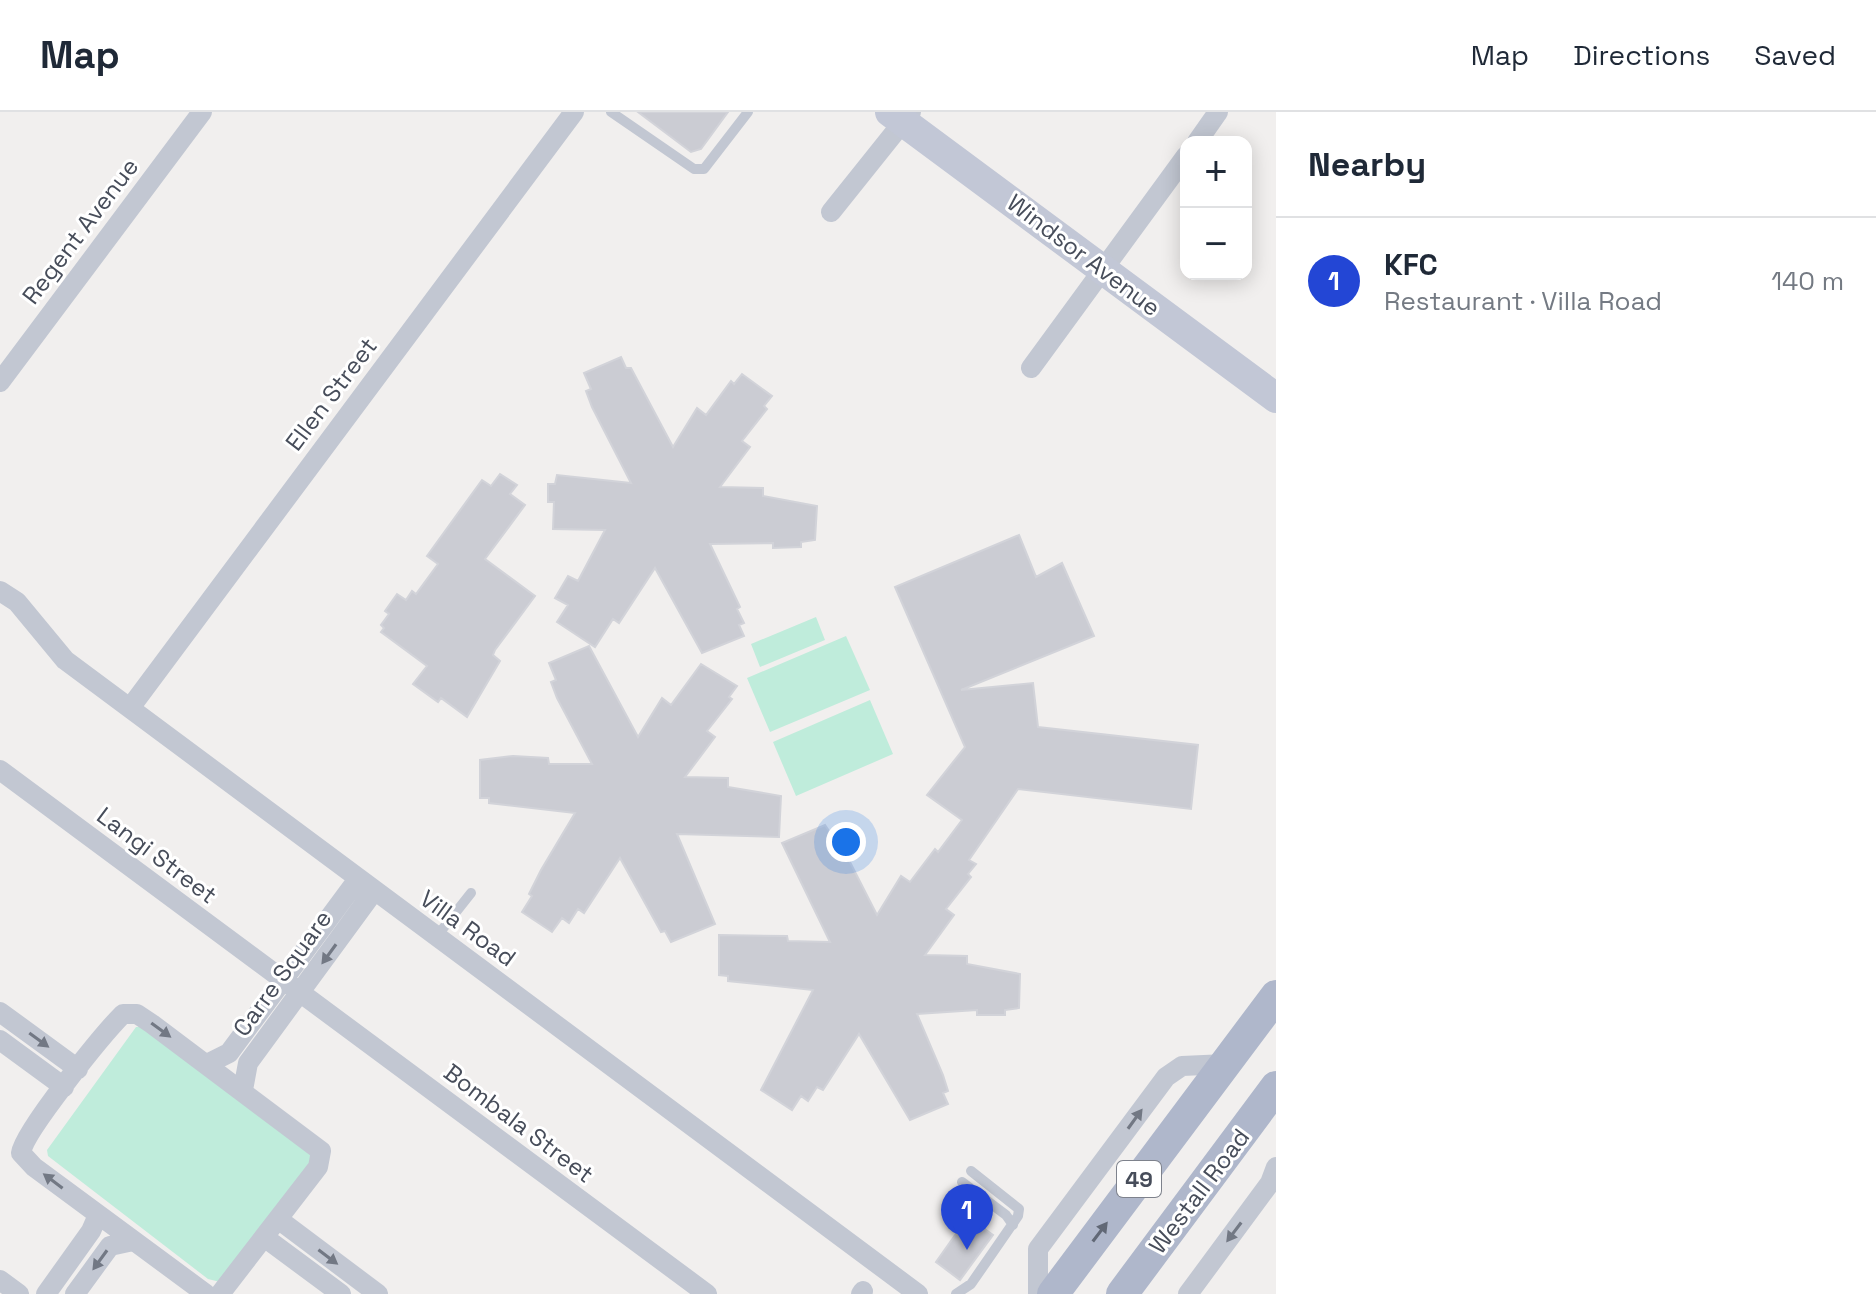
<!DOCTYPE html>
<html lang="en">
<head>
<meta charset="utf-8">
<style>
	body { margin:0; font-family:"Space Grotesk",sans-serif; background:#f2f2f3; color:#1f2937 }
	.controls { position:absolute; right:24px; top:24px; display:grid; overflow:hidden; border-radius:16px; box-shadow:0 4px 20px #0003 }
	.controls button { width:72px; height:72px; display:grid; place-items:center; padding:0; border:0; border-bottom:2px solid #e0e1e3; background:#fff; color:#1f2937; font:40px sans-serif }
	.you { position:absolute; left:846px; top:730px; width:28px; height:28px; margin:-20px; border:6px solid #fff; border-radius:50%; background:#1a73e8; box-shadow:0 0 0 12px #1a73e833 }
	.badge { display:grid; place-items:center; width:52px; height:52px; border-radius:50%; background:#2346d5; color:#fff; font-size:26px; font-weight:700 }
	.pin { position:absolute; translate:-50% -66px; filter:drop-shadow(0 2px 4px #0008) }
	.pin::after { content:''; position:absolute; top:42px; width:28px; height:24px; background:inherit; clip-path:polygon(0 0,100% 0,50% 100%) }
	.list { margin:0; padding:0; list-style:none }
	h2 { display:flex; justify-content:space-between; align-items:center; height:104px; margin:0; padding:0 32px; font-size:34px }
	h2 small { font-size:26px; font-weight:400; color:#747a83 }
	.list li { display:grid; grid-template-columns:52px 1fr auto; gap:24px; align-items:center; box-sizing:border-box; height:128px; padding:0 32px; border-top:2px solid #e0e1e3 }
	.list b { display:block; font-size:30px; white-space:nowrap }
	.list p { margin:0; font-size:26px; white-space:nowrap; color:#747a83 }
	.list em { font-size:26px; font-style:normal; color:#747a83 }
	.map { position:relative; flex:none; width:1276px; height:1182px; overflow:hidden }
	header { display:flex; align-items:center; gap:48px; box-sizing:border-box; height:112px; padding:0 40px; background:#fff; border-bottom:2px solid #e0e1e3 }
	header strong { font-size:38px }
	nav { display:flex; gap:44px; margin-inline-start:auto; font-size:28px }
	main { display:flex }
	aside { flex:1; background:#fff }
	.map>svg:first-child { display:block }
	.green { fill:#bfecdb }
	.building { fill:#cbccd3; stroke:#d2d3d9; stroke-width:2 }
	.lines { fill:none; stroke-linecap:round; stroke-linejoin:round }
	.lane { stroke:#c2c7d2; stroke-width:10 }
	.street { stroke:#c2c7d2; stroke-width:20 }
	.secondary { stroke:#c2c7d6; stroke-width:30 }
	.primary { stroke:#afb7cb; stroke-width:32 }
	.oneway { fill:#727884 }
	.oneway2 { fill:#616876 }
	.labels { text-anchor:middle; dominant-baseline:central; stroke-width:6; stroke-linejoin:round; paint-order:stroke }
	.shield { fill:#fff; stroke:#7e828c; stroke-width:2 }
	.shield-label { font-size:22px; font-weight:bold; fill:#474d5a }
	.street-label { font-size:24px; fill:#474d5a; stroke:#fff }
</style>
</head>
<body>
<header>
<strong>Map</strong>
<nav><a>Map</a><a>Directions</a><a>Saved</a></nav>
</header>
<main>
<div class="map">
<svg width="1276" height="1182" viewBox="0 0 1276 1182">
	<rect width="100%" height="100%" fill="#f1efee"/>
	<!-- green -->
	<path class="green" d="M 816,505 L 825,528 L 760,555 L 751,532 Z
		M 846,524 L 870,578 L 770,620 L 747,566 Z
		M 870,588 L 893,642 L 796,684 L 773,630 Z
		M 136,915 L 147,915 L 313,1041 L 314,1053 L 224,1171 L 208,1167 L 48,1044 L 47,1038 Z"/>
	<!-- building -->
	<path class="building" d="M 638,0 L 728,0 L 701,37 L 691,40 Z
		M 621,245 L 626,256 L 631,256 L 673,335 L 697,296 L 706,303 L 731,269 L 734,272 L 742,262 L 772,284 L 764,294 L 767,297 L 742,329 L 750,335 L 720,375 L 763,376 L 763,384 L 817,394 L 815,428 L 801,430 L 801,435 L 773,436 L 773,431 L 710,432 L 740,495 L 737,497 L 744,511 L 739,513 L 744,524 L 702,541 L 655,456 L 619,511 L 613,507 L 595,535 L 557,510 L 568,493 L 555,486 L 568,464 L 578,469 L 605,418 L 553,417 L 554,390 L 548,390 L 548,372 L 555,372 L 557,363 L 631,371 L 592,295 L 586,279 L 591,277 L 584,261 Z
		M 500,362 L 517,373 L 510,382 L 525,393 L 485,447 L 535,484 L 495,538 L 493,543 L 500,549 L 467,605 L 441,586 L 438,590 L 413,572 L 427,554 L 381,520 L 384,516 L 381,513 L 389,502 L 385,499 L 397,482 L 406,488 L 412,479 L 416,482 L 438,452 L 427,444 L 482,368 L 491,374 Z
		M 1019,423 L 1036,465 L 1062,451 L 1094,524 L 961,578 L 1033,571 L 1038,615 L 1198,633 L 1191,697 L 1018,677 L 969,748 L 976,752 L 968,762 L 971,765 L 946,797 L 954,803 L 925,843 L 967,844 L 967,852 L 1020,862 L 1019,896 L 1005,898 L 1005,903 L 977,903 L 977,898 L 917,902 L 943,963 L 948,979 L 943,981 L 948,992 L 910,1008 L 859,922 L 823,978 L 817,975 L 808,989 L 801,984 L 792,998 L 761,978 L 813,878 L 728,869 L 728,864 L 719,863 L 719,823 L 787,824 L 788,829 L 830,830 L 782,731 L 825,713 L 850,750 L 877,803 L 901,764 L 910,770 L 935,737 L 938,740 L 962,708 L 927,683 L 965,635 L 895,475 Z
		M 589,534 L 638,625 L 662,586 L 671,593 L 701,552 L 737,574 L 729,585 L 732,587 L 707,619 L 715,625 L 685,665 L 728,666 L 728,675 L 781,684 L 779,725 L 677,722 L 715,812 L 671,830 L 665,819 L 661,820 L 620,746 L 584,801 L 578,797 L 569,811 L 562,806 L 552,820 L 522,800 L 532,784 L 529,782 L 541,758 L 575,701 L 489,691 L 489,686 L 480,686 L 480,648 L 513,644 L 548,646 L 549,652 L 592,652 L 557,586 L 551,570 L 556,568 L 549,551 Z
		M 968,1105 L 993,1123 L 960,1168 L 936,1150 Z"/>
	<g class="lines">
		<!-- lane -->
		<path class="lane" d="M 611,0 L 694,57 L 704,57 L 748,0
			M 437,824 L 471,781
			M 962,1070 L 1006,1103 L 1013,1113
			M 956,1182 L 971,1172 L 1018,1104 L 1019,1097 L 971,1059"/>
		<!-- street -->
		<path class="street" d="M 1197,30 L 1218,0
			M 831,100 L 911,0
			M 1031,256 L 1186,44
			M 0,270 L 202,0
			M 0,479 L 17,490 L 65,548 L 918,1182
			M 130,596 L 574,0
			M 0,658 L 707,1182
			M 0,900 L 78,957
			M 0,928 L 64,975
			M 207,952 L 229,941 L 358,767
			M 243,978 L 248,951 L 374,779
			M 278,1107 L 378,1182
			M 264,1125 L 341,1182
			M 0,1168 L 19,1182
			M 46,1182 L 91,1119 L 98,1103
			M 75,1182 L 110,1134 L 133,1129
			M 206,1182 L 34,1055 L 21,1041 C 24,1019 104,921 123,902 L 137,902 L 152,912 L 321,1039 L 318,1055 L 220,1182
			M 861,1182 L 863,1179
			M 1038,1182 L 1038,1137 L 1166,965 L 1182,954 L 1226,952
			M 1188,1182 L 1270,1071 L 1276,1055"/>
		<!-- secondary -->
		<path class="secondary" d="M 890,0 L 1276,286"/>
		<!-- primary -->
		<path class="primary" d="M 1053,1182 L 1276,884
			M 1122,1182 L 1276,975"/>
	</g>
	<!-- one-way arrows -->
	<defs><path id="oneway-solid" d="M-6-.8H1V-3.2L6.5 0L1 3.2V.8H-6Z" transform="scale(2)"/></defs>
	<g class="oneway">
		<use href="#oneway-solid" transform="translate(329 842) rotate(126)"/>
		<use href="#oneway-solid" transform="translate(161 918) rotate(36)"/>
		<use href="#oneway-solid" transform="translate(39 928) rotate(36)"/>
		<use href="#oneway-solid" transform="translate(1135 1007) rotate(-54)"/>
		<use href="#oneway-solid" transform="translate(53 1069) rotate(-143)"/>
		<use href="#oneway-solid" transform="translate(1234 1120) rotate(127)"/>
		<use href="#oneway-solid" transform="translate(328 1145) rotate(37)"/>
		<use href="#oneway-solid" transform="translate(100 1148) rotate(126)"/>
	</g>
	<use class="oneway2" href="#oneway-solid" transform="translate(1100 1120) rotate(-53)"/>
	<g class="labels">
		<!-- shield labels -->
		<rect class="shield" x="1117" y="1049" width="44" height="36" rx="6"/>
		<g class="shield-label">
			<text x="1139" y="1067">49</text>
		</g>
		<!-- street labels -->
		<g class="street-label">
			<text transform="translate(80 119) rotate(-53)">Regent Avenue</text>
			<text transform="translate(1084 143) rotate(37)">Windsor Avenue</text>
			<text transform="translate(331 282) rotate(-53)">Ellen Street</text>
			<text transform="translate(157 743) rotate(37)">Langi Street</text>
			<text transform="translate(468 816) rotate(36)">Villa Road</text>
			<text transform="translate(282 861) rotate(-54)">Carre Square</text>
			<text transform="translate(519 1011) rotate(37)">Bombala Street</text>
			<text transform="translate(1199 1079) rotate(-53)">Westall Road</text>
		</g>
	</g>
</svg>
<div class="controls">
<button>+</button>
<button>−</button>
</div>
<div class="you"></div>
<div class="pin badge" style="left:967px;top:1138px">1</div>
</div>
<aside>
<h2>Nearby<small></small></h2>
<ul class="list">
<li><span class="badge">1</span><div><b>KFC</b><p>Restaurant · Villa Road</p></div><em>140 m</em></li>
</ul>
</aside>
</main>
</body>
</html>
